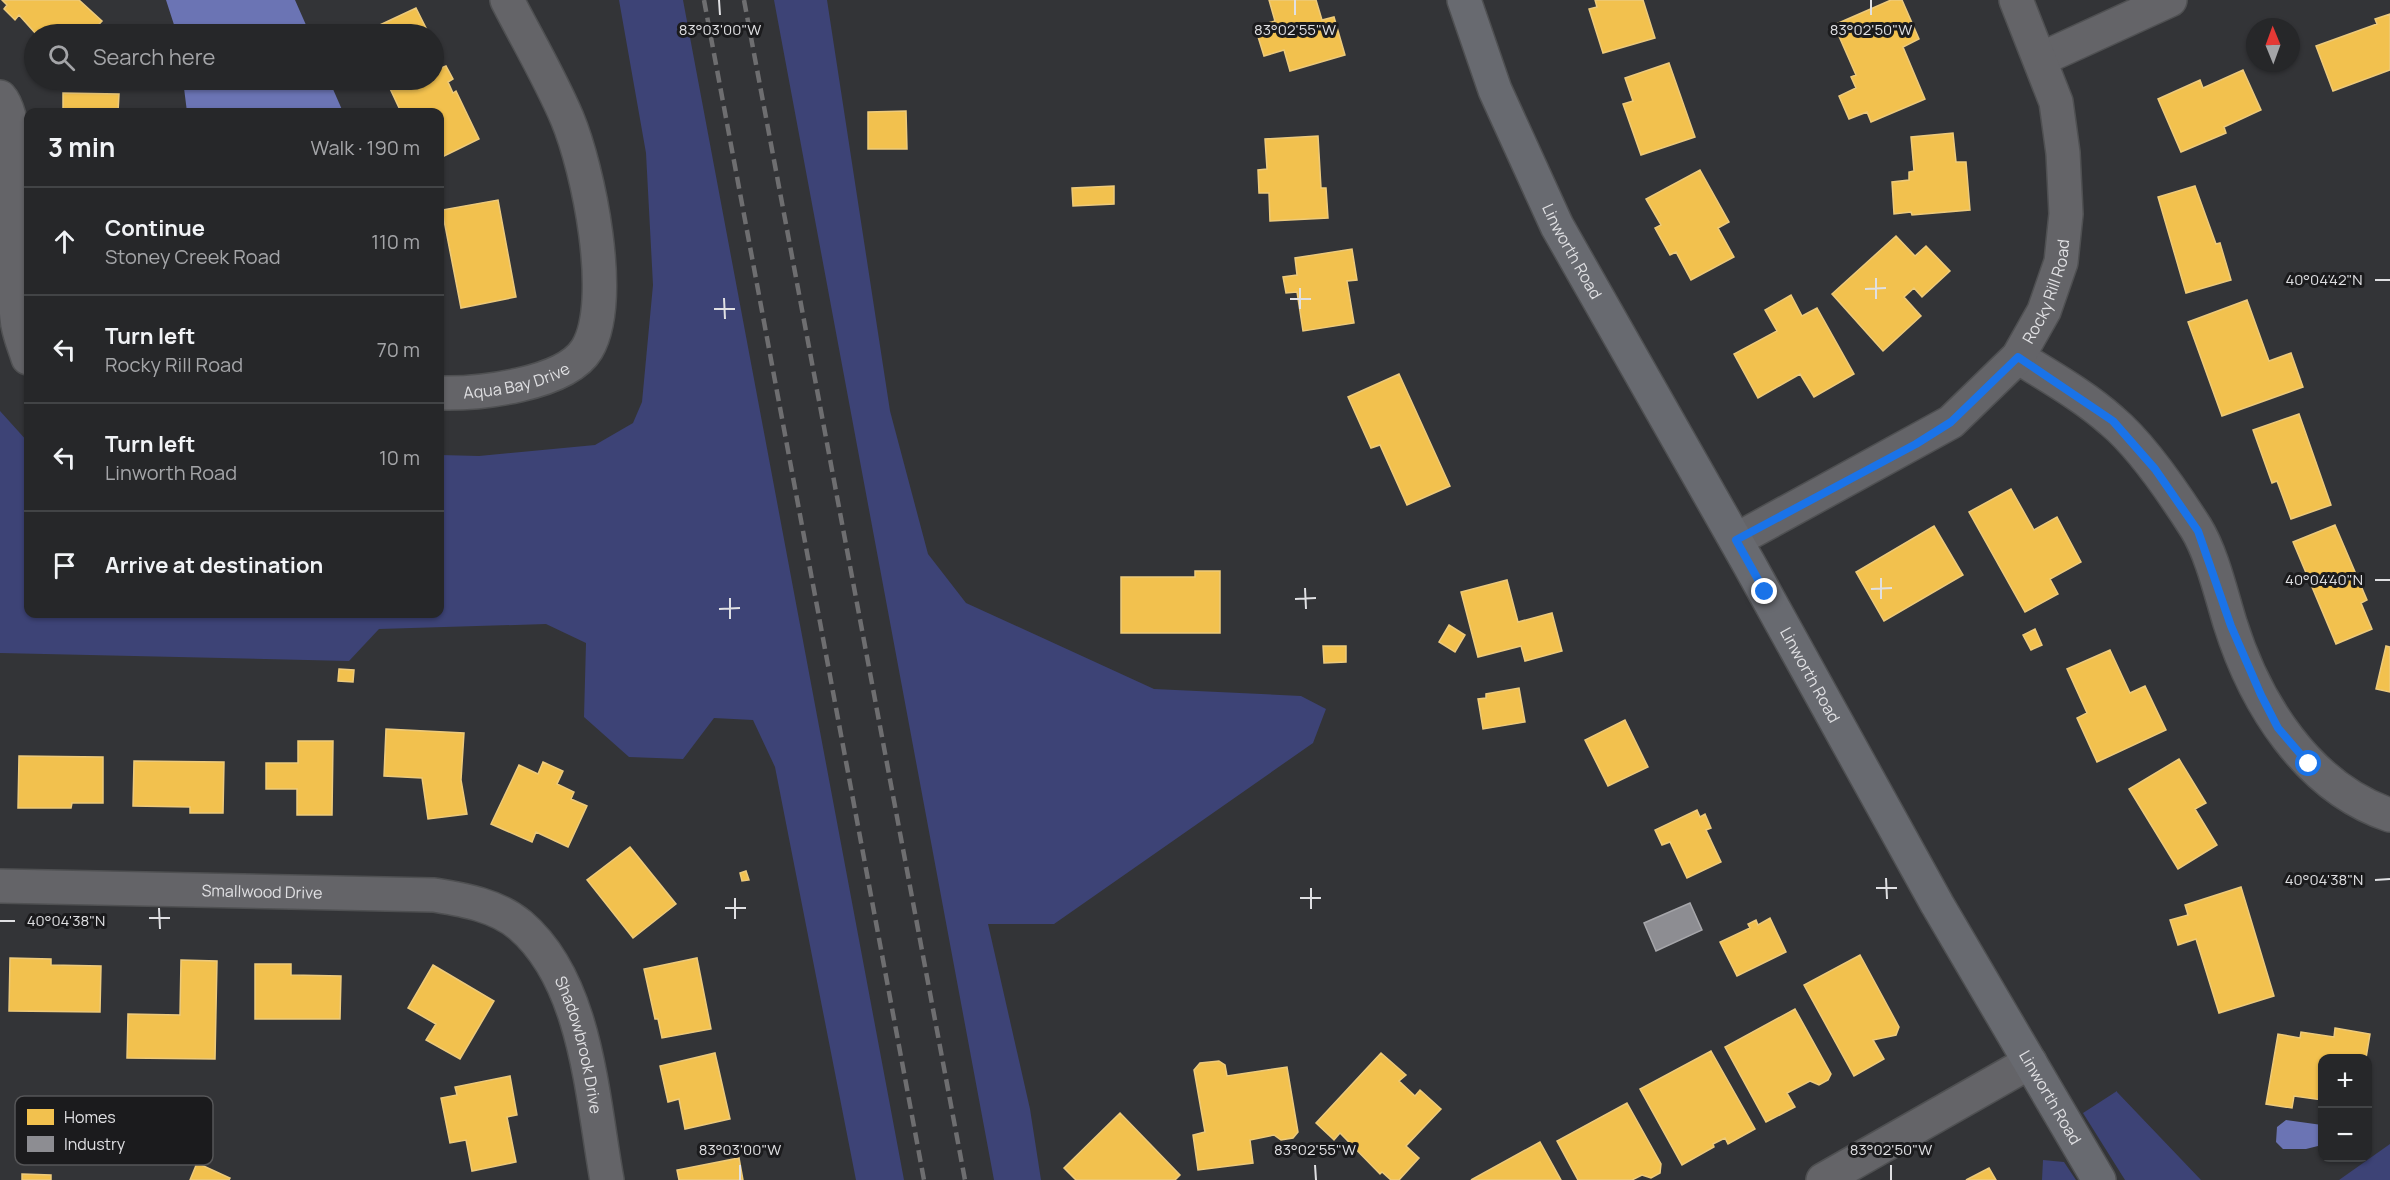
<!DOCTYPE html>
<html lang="en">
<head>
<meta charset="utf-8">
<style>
	body { margin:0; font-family:Manrope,sans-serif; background:#2e2f31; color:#f1f3f6 }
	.controls { position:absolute; right:18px; bottom:18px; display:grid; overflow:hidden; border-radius:12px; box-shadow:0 2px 4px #0004 }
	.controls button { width:54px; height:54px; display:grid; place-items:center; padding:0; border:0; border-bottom:2px solid #424446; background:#262729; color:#f1f3f6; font:30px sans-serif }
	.compass { position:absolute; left:2246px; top:18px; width:54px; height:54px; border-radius:50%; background:#262729; box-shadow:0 2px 4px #0004; rotate:359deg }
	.stop { position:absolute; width:18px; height:18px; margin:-14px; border:4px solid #1a73e8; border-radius:50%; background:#fff }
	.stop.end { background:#1a73e8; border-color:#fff; box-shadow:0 2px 6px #0008 }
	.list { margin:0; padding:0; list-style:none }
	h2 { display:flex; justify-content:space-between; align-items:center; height:78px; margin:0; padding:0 24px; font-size:26px }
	h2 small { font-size:20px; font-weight:400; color:#a4a5a8 }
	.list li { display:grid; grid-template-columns:39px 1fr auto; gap:18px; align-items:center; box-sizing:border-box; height:108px; padding:0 24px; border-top:2px solid #424446 }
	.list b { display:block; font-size:22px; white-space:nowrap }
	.list p { margin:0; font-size:20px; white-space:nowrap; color:#a4a5a8 }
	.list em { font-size:20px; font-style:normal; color:#a4a5a8 }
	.icon { flex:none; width:33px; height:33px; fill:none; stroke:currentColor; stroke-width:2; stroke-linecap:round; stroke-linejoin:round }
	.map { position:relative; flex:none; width:2390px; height:1180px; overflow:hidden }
	.search { position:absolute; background:#262729; box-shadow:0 2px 4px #0004; left:24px; top:24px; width:420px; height:66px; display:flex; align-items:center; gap:15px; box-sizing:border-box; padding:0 21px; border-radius:33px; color:#a4a5a8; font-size:22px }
	.panel { position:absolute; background:#262729; box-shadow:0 2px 4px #0004; left:24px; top:108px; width:420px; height:510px; border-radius:12px }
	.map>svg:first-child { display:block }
	.green { fill:#3d4376 }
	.water { fill:#6b74b4 }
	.homes { fill:#f2c14e; stroke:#edca7b; stroke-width:1.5 }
	.industry { fill:#8d8d92; stroke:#a6a6aa; stroke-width:1.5 }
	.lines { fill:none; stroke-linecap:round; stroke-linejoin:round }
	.minor-casing { stroke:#4f5052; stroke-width:36 }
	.major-casing { stroke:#4f5052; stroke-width:36 }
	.minor { stroke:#646468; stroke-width:33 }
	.major { stroke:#686a70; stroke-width:33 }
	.rail { stroke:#6e6e70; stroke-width:4.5; stroke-dasharray:12 6; stroke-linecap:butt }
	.route { stroke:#1a73e8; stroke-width:8 }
	.ticks { fill:none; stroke:#e0e0e3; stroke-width:2 }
	.labels { text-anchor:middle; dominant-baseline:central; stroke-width:6; stroke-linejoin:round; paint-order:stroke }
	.street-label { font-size:16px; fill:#e0e0e3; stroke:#1b1b1d }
	.key { fill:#1b1b1d; stroke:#565658; stroke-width:1.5 }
	.key-label { font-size:16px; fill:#e0e0e3 }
	.ticks-label { font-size:15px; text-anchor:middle; fill:#e0e0e3; stroke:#1b1b1d; stroke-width:6; stroke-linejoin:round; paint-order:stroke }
</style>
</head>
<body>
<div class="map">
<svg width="2390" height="1180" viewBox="0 0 2390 1180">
	<rect width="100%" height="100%" fill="#333437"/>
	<!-- green -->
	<path class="green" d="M 619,0 L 683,0 L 904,1180 L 856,1180 L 775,767 L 753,720 L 714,718 L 683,759 L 629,757 L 584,717 L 586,643 L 546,624 L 379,629 L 349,661 L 0,653 L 0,411 L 28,442 L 28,614 L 440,614 L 440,455 L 479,456 L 595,445 L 633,423 L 642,402 L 653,285 L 646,153 Z
		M 774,0 L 827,0 L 890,411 L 928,554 L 966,603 L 1154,689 L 1301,696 L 1326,709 L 1313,743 L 1054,924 L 988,924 L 1030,1109 L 1041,1180 L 994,1180 Z
		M 2117,1091 L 2117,1092 L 2201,1180 L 2125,1180 L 2083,1113 Z
		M 2390,1144 L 2390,1180 L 2339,1180 Z
		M 2043,1160 L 2064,1162 L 2076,1180 L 2042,1180 Z"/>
	<!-- water -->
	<path class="water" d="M 166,0 L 295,0 L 310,34 L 177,34 Z
		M 183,80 L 329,80 L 343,112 L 187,112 Z
		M 2286,1120 L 2322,1125 L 2322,1145 L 2306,1149 L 2283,1149 L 2276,1142 L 2277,1127 Z"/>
	<!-- homes -->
	<path class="homes" d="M 2,0 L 79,0 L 102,21 L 90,34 L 36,34 L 19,15 L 15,20 L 4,9 L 7,5 Z
		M 1269,0 L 1316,0 L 1322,20 L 1334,17 L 1345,55 L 1290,71 L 1284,50 L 1264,56 L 1255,27 L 1275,21 Z
		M 1595,0 L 1643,0 L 1655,38 L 1603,53 L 1589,9 L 1597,7 Z
		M 1891,0 L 1902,0 L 1919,39 L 1903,47 L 1925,99 L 1871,122 L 1867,112 L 1849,119 L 1839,96 L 1856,88 L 1851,77 L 1856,75 L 1834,25 Z
		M 416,8 L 429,34 L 368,34 L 367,31 Z
		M 2390,14 L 2390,70 L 2333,91 L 2316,46 L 2377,24 L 2375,19 Z
		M 434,45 L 441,68 L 446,66 L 453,79 L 448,82 L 453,93 L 456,91 L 479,139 L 440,158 L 440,112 L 401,112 L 386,80 L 434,80 Z
		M 1669,63 L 1695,137 L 1641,155 L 1623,104 L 1633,101 L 1625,78 Z
		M 2243,70 L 2261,110 L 2224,127 L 2226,133 L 2181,152 L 2158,99 L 2200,80 L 2203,88 Z
		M 63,93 L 119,94 L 118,112 L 63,112 Z
		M 906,111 L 907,149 L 868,149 L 868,112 Z
		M 1953,133 L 1956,162 L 1966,162 L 1970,210 L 1912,215 L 1911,212 L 1894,214 L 1892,182 L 1909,180 L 1909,172 L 1914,171 L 1911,137 Z
		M 1318,136 L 1321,188 L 1326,188 L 1328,218 L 1270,221 L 1269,193 L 1259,193 L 1258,170 L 1267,169 L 1265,139 Z
		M 1700,170 L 1729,222 L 1718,228 L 1734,257 L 1691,280 L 1676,252 L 1670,255 L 1655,228 L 1661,225 L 1646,199 Z
		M 1114,186 L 1114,204 L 1073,206 L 1072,188 Z
		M 2195,186 L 2216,244 L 2220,243 L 2231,280 L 2186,293 L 2158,197 Z
		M 498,200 L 516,297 L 461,308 L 442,210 Z
		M 1896,236 L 1915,256 L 1926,246 L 1950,271 L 1922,297 L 1914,288 L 1904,297 L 1921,316 L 1883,351 L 1832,294 Z
		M 1352,249 L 1357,280 L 1347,281 L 1354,323 L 1303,331 L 1297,292 L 1286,293 L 1283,277 L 1297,275 L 1295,258 Z
		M 1791,295 L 1802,316 L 1817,308 L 1854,374 L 1814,397 L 1800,374 L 1758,398 L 1734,354 L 1777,331 L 1765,310 Z
		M 2247,300 L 2269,361 L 2291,353 L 2303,387 L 2222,416 L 2188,322 Z
		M 1399,374 L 1450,486 L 1407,505 L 1380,445 L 1371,448 L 1348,397 Z
		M 2299,414 L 2331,505 L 2291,519 L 2277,481 L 2272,483 L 2253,430 Z
		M 2011,489 L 2034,530 L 2057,517 L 2081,562 L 2050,579 L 2058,594 L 2025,612 L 1969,512 Z
		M 2335,525 L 2367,600 L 2361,603 L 2372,629 L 2336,644 L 2293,542 Z
		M 1934,526 L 1963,575 L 1884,621 L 1856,572 Z
		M 1195,571 L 1220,571 L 1220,633 L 1121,633 L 1121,577 L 1195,577 Z
		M 1507,580 L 1518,622 L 1552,613 L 1562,651 L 1525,661 L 1521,646 L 1478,657 L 1461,592 Z
		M 1449,625 L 1465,635 L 1455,652 L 1439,642 Z
		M 2035,629 L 2042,645 L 2031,650 L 2023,635 Z
		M 1323,646 L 1346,646 L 1346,662 L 1324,663 Z
		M 2386,646 L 2390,647 L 2390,692 L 2376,689 Z
		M 2110,650 L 2130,693 L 2145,686 L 2166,730 L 2097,762 L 2077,718 L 2087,713 L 2067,669 Z
		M 339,669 L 354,670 L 353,682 L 338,681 Z
		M 1519,688 L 1525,722 L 1483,729 L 1478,699 L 1486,698 L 1486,694 Z
		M 1625,720 L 1648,767 L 1608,786 L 1585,740 Z
		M 386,729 L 464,733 L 461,780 L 467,814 L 428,819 L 422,778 L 384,776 Z
		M 298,741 L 333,741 L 332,815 L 297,815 L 297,789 L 266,789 L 266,763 L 298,763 Z
		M 19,756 L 103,757 L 103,803 L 72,803 L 71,808 L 18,808 Z
		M 2179,759 L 2206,803 L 2195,809 L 2217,845 L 2178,869 L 2129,789 Z
		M 134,761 L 224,762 L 223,813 L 190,813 L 190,807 L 133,806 Z
		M 543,762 L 563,771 L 557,784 L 574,792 L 571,799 L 587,806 L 568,847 L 536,832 L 532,842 L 491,824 L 519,765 L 538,774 Z
		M 1697,810 L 1700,817 L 1705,814 L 1711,828 L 1706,830 L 1721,862 L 1687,878 L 1670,842 L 1662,845 L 1655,830 Z
		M 630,847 L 676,904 L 633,938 L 587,880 Z
		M 746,871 L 749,880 L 742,881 L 740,873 Z
		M 2241,887 L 2274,996 L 2219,1013 L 2196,939 L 2178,945 L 2170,920 L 2188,915 L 2185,905 Z
		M 1770,918 L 1786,952 L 1737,976 L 1720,942 L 1750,928 L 1748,924 L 1756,920 L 1758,925 Z
		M 1860,955 L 1899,1027 L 1896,1035 L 1873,1040 L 1884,1059 L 1854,1076 L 1804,985 Z
		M 10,958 L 51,959 L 51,965 L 101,966 L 100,1012 L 9,1011 Z
		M 697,958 L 711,1029 L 662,1038 L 658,1019 L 655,1019 L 644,969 Z
		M 181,960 L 217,961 L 215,1059 L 127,1058 L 128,1014 L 180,1015 Z
		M 255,964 L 291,964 L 291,975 L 341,976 L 340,1019 L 255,1019 Z
		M 433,965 L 494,1001 L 460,1059 L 426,1040 L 436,1024 L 408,1008 Z
		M 1795,1009 L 1831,1074 L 1828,1080 L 1819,1085 L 1810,1081 L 1787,1093 L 1795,1107 L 1766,1122 L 1725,1047 Z
		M 2335,1028 L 2370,1034 L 2366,1058 L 2322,1058 L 2322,1100 L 2294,1096 L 2292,1108 L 2266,1104 L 2278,1034 L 2300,1038 L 2301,1032 L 2334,1037 Z
		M 1711,1051 L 1755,1129 L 1728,1144 L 1725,1138 L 1713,1144 L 1714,1147 L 1682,1165 L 1640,1089 Z
		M 715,1053 L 730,1119 L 685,1129 L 679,1099 L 668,1102 L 660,1066 Z
		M 1381,1053 L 1406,1075 L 1399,1081 L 1415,1096 L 1420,1090 L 1441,1109 L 1406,1146 L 1419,1158 L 1399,1180 L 1391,1180 L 1382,1172 L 1380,1174 L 1340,1133 L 1334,1140 L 1316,1123 Z
		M 1219,1061 L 1225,1065 L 1227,1076 L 1287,1067 L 1298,1132 L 1293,1138 L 1281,1140 L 1274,1135 L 1250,1140 L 1253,1163 L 1198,1170 L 1193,1135 L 1205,1132 L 1194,1070 L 1200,1063 Z
		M 510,1076 L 517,1115 L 507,1117 L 516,1162 L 472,1171 L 466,1140 L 450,1143 L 441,1098 L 457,1095 L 455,1087 Z
		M 1627,1103 L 1661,1164 L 1660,1173 L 1651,1178 L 1642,1175 L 1632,1180 L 1578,1180 L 1557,1141 Z
		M 1120,1113 L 1180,1175 L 1175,1180 L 1076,1180 L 1064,1168 Z
		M 1540,1142 L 1561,1180 L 1471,1180 Z
		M 739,1158 L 743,1180 L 679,1180 L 677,1170 Z
		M 197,1163 L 230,1178 L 229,1180 L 190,1180 Z
		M 1989,1168 L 1996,1180 L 1966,1180 Z
		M 22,1174 L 51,1175 L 51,1180 L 22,1180 Z"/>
	<!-- industry -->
	<path class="industry" d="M 1690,903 L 1702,930 L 1656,951 L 1644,923 Z"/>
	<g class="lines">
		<!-- minor casing -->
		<g class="minor-casing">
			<g id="minor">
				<path d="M 2041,59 L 2170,0"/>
				<path d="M 0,97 C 27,126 11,272 17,318 C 18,332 24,345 28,358"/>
				<path d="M 2018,357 C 2050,377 2084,396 2112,421 C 2142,446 2175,495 2196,528 C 2212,554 2221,594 2230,623 C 2255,703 2307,787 2390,815"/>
				<path id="s1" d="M 440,393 C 478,394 565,385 587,349 C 616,300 588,168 567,118 C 550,78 527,39 507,0"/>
				<path id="s2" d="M 1736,540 L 1951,422 L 2018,357 L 2044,311 L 2061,262 L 2066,214 L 2063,153 L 2056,102 L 2016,0"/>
				<path id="s3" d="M 0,886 L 434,895 C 464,900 496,905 520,925 C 587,982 592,1098 607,1180"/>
				<path d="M 1823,1180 L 2030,1062"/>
			</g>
		</g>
		<!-- major casing -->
		<g class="major-casing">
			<g id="major">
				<path id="s4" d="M 1464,0 L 1495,90 L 1557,226 L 1749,564 L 1937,904 L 2099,1180"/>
			</g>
		</g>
		<!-- minor -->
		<use href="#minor" class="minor"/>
		<!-- major -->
		<use href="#major" class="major"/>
		<!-- rail -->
		<path class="rail" d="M 704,0 L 924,1180
			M 744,0 L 965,1180"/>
	</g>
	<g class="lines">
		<!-- route -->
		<path class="route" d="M 1765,592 L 1736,540 L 1916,444 L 1951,422 L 2018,357 L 2113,421 L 2155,469 L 2198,531 L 2231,626 L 2261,695 L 2278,728 L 2309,764"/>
	</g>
	<!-- ticks -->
	<path class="ticks" d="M 719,0 L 720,15M 1295,0 L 1295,15M 1871,0 L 1871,15M 1876,278 L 1876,299M 2375,280 L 2390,280M 1300,288 L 1300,309M 1865,289 L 1886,288M 724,298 L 725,319M 1290,299 L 1311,299M 714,309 L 735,309M 1881,578 L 1881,599M 2375,580 L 2390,580M 1305,588 L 1306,609M 1871,589 L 1892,588M 730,598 L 730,619M 1295,599 L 1316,598M 719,609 L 740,608M 1886,878 L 1887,899M 2375,880 L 2390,879M 1311,888 L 1311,909M 1876,888 L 1897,888M 735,898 L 735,919M 1300,898 L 1321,898M 159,908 L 160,929M 725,908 L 746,908M 149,918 L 170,918M 0,921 L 15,921M 740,1165 L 740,1180M 1315,1165 L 1316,1180M 1891,1165 L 1891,1180"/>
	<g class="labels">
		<!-- street labels -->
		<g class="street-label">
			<text stroke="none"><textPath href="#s4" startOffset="274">Linworth Road</textPath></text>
			<text stroke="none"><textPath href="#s2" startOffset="411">Rocky Rill Road</textPath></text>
			<text stroke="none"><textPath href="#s1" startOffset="78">Aqua Bay Drive</textPath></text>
			<text stroke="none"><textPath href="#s4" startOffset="760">Linworth Road</textPath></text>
			<text stroke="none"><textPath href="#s3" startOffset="262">Smallwood Drive</textPath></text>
			<text stroke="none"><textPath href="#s3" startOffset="663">Shadowbrook Drive</textPath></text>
			<text stroke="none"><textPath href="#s4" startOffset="1246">Linworth Road</textPath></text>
		</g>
	</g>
	<!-- legend -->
	<rect x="15" y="1096" width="198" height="69" rx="9" class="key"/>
	<rect x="27" y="1109" width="27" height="16" fill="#f2c14e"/>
	<rect x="27" y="1136" width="27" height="16" fill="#8d8d92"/>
	<g class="key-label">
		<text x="64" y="1123">Homes</text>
		<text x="64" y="1150">Industry</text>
	</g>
	<g class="ticks-label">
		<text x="720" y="35">83°03'00"W</text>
		<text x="1295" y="35">83°02'55"W</text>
		<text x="1871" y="35">83°02'50"W</text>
		<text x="2324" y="285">40°04'42"N</text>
		<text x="2324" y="585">40°04'40"N</text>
		<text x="2324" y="885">40°04'38"N</text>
		<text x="66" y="926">40°04'38"N</text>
		<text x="740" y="1155">83°03'00"W</text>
		<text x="1315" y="1155">83°02'55"W</text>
		<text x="1891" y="1155">83°02'50"W</text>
	</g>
</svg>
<div class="controls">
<button>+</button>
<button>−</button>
</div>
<svg class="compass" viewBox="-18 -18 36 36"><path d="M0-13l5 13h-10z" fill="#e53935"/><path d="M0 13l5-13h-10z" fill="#a4a5a8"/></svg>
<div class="stop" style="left:2309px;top:764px"></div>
<div class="stop end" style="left:1765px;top:592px"></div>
<div class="search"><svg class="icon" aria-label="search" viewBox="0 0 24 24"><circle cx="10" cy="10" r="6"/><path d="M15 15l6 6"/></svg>Search here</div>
<section class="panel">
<h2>3 min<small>Walk · 190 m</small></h2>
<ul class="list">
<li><svg class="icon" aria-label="ahead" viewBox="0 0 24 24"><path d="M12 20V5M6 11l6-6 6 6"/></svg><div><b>Continue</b><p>Stoney Creek Road</p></div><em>110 m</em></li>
<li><svg class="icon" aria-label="left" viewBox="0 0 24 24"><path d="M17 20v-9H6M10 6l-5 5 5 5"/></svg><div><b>Turn left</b><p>Rocky Rill Road</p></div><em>70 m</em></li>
<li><svg class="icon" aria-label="left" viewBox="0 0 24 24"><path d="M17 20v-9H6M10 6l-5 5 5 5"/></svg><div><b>Turn left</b><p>Linworth Road</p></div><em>10 m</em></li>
<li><svg class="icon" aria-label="arrive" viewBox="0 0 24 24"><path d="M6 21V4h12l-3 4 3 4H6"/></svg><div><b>Arrive at destination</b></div></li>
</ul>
</section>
</div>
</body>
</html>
